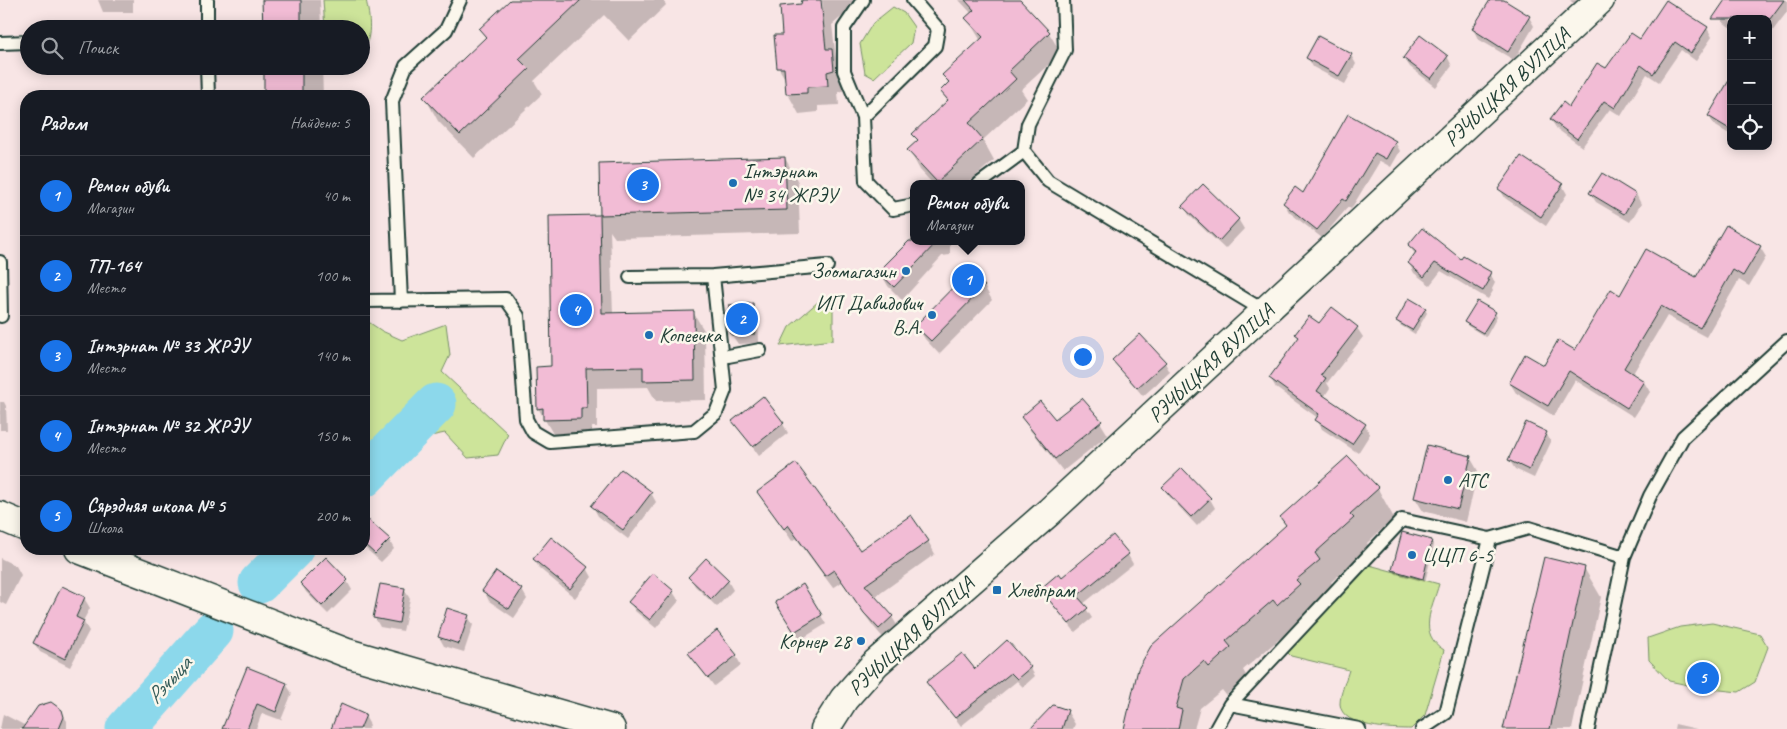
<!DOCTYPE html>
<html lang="ru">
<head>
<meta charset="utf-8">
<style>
	body { margin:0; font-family:Caveat,sans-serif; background:#242831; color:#f1f3f6 }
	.controls { position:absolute; right:15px; top:15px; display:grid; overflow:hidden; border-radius:10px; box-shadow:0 2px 12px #0003 }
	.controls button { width:45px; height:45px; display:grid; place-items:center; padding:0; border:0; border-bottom:1px solid #363941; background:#171b24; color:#f1f3f6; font:25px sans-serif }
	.you { position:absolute; left:1082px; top:356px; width:18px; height:18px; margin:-12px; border:4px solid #fff; border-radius:50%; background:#1a73e8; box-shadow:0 0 0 8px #1a73e833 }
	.badge { display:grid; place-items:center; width:32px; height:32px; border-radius:50%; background:#1a73e8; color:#fff; font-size:16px; font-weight:700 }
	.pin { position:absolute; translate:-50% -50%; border:2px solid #fff; box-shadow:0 1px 5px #0006 }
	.popup { position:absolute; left:910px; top:180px; width:115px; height:65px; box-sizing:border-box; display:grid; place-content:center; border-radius:10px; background:#171b24; filter:drop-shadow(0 1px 4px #0005); font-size:16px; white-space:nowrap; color:#9ea1a6 }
	.popup b { font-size:19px; color:#f1f3f6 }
	.popup::after { content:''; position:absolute; left:50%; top:100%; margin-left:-10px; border:10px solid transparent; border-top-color:#171b24 }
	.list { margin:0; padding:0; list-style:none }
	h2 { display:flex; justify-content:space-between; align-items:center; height:65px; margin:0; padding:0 20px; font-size:21px }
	h2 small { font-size:16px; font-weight:400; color:#9ea1a6 }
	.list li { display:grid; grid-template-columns:32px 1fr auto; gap:15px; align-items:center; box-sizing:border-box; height:80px; padding:0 20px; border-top:1px solid #363941 }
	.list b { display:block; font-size:19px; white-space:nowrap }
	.list p { margin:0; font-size:16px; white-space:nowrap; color:#9ea1a6 }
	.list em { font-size:16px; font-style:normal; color:#9ea1a6 }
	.icon { flex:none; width:28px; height:28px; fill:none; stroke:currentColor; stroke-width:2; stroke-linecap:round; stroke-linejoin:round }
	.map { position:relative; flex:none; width:1787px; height:729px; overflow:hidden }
	.search { position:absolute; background:#171b24; box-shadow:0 2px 12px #0003; left:20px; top:20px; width:350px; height:55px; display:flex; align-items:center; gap:12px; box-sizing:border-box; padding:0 18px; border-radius:28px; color:#9ea1a6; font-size:19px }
	.panel { position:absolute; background:#171b24; box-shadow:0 2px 12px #0003; left:20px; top:90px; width:350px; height:465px; border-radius:20px }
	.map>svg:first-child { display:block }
	.green { fill:#cde49a; stroke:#769067 }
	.shadow { fill:#0003 }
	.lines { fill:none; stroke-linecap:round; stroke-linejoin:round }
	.river { stroke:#8cd8eb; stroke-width:41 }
	.building { fill:#f2bcd5; stroke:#1f3d34 }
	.service-casing { stroke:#1f3d34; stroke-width:16 }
	.secondary-casing { stroke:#1f3d34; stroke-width:31 }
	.service { stroke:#fbf7ec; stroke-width:12 }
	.secondary { stroke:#fbf7ec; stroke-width:28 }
	.poi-dot { fill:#1f6fb2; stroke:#fbf7ec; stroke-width:2 }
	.labels { text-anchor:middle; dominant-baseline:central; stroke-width:5; stroke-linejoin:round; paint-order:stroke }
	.street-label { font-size:21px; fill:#1f3d34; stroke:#fbf7ec }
	.poi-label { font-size:21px; fill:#1f3d34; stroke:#fbf7ec; text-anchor:start }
	.water-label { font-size:22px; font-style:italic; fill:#355c59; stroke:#fbf7ec }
</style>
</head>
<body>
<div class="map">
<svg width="1787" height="729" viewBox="0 0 1787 729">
	<rect width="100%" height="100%" fill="#f8e5e5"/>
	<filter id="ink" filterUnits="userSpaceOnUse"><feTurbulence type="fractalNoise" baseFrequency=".02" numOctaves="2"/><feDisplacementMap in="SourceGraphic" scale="10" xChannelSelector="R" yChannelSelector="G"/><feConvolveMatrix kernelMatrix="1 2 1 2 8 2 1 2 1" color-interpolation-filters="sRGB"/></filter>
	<g filter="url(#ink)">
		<!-- green -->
		<path class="green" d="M 323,0 L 366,0 C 370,17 373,39 361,54 L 361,29 L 325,29 Z
			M 893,7 L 904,13 L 914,27 L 911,43 L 874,78 L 865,73 L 860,44 L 873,23 Z
			M 819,301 L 833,301 L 833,340 L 780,346 L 789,327 Z
			M 364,319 L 382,331 L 402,340 L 446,324 L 450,355 L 442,372 L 508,434 L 498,455 L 468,458 L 445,433 L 426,437 L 384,479 L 364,490 Z
			M 1362,563 L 1439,584 C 1432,609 1417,633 1444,650 L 1425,715 L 1411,729 C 1394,729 1341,728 1340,704 C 1340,694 1346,680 1349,670 L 1291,656 L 1286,651 Z
			M 1712,623 L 1760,634 L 1768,647 L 1755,682 L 1739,692 L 1702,688 L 1669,681 L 1649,660 L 1648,638 L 1680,627 Z"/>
		<!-- shadow -->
		<path class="shadow" d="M 98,0 L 133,0 L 133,12 L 103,12 Z
			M 264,0 L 320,0 L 321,29 L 264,29 Z
			M 511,0 L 663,0 L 666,5 L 629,41 L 604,15 L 534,81 L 542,94 L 474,158 L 438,121 L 425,97 L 486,39 L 481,29 Z
			M 812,0 L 820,0 L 823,10 L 822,0 L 861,0 L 832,25 L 836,58 L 843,70 L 845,90 L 838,92 L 839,105 L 818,106 L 818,112 L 799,114 L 788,94 L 787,82 L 778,67 L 783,36 L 815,4 Z
			M 959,0 L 1018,0 L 1049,33 L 1061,53 L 1021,90 L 1027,99 L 983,140 L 994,160 L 967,184 L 933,184 L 920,170 L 909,150 L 918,141 L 914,134 L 948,102 L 941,91 L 949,84 L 944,76 L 981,41 L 967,18 L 972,14 Z
			M 1491,0 L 1501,0 L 1529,17 L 1534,26 L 1514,60 L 1478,39 L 1473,29 Z
			M 1570,0 L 1578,0 L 1574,4 Z
			M 1727,0 L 1787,0 L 1787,12 L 1768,37 L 1768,19 L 1731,19 L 1731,28 L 1723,22 L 1718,13 Z
			M 1707,28 L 1712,37 L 1696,61 L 1681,50 L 1659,82 L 1647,74 L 1621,116 L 1610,109 L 1582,147 L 1557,129 L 1551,120 L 1569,108 L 1640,41 Z
			M 1351,55 L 1356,64 L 1345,84 L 1313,67 L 1308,58 Z
			M 1447,56 L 1452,66 L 1436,87 L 1410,67 L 1404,58 Z
			M 265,66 L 322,66 L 323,96 L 266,96 Z
			M 1731,90 L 1731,135 L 1714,125 L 1709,116 Z
			M 1348,116 L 1395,142 L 1400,151 L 1391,167 L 1380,161 L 1351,209 L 1348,207 L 1322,238 L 1289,212 L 1284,203 L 1304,195 Z
			M 785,158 L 798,182 L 800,233 L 615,238 L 610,231 L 613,314 L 693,312 L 705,332 L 706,400 L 656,401 L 648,387 L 597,388 L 597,427 L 592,427 L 592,438 L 556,439 L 538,408 L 552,368 L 550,217 L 601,216 L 600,164 Z
			M 1562,185 L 1567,194 L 1546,226 L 1505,198 L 1500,189 Z
			M 1590,193 L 1636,194 L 1641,204 L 1630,222 L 1596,202 Z
			M 1184,206 L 1238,219 L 1244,229 L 1225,249 L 1189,215 Z
			M 914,238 L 914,241 L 950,241 L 950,255 L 942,256 L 902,300 L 888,286 L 880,272 Z
			M 1409,245 L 1462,261 L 1490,273 L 1495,283 L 1492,289 L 1493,291 L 1488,299 L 1441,271 L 1430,285 L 1414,273 L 1409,263 L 1415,254 Z
			M 1760,247 L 1766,257 L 1749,286 L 1739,280 L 1706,337 L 1667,316 L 1632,375 L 1644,382 L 1650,392 L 1634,417 L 1575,380 L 1554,416 L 1516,393 L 1510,383 L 1575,351 L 1620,296 L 1696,279 Z
			M 984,286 L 992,300 L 939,354 L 925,339 L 917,326 Z
			M 752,305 L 758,314 L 759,343 L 738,344 L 732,335 L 730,306 Z
			M 1332,309 L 1357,328 L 1363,337 L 1327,383 L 1330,388 L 1324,397 L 1365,425 L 1370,434 L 1358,453 L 1322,429 L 1317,420 L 1318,418 L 1276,388 L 1271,379 L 1299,339 L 1297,335 L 1320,325 Z
			M 1425,309 L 1427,313 L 1415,334 L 1400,325 L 1397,321 Z
			M 1495,313 L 1497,317 L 1486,337 L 1468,326 L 1466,322 Z
			M 1113,360 L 1165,363 L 1170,372 L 1143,396 Z
			M 0,402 L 4,402 L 6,406 L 7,430 L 0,430 Z
			M 1023,417 L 1055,421 L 1100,422 L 1108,435 L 1063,471 L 1030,430 Z
			M 734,421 L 783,424 L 788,433 L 759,456 Z
			M 1546,433 L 1551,442 L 1534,478 L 1515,469 L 1509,460 Z
			M 1470,457 L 1478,471 L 1466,522 L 1423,511 L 1415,498 Z
			M 1348,458 L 1378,489 L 1394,518 L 1367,543 L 1369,548 L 1331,582 L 1336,589 L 1295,633 L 1291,629 L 1243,670 L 1247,677 L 1226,695 L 1222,690 L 1200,708 L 1194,729 L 1126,729 L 1287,527 L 1281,517 Z
			M 621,470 L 651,493 L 656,502 L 628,539 L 598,516 L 593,507 Z
			M 1182,470 L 1210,499 L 1215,508 L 1197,526 L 1169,496 L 1164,487 Z
			M 759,492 L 860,552 L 928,541 L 935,554 L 875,597 L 892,617 L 900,630 L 887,642 L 873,626 L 842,582 L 833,588 L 796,538 L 792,541 Z
			M 366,519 L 389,540 L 394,549 L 381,562 L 364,547 Z
			M 1431,541 L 1434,545 L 1425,582 L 1396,574 L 1393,569 Z
			M 1128,555 L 1133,564 L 1083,604 L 1092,618 L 1075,632 L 1042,589 L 1062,579 Z
			M 0,558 L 16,566 L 21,575 L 6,605 L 0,602 Z
			M 534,559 L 587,568 L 592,577 L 575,598 L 539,568 Z
			M 329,562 L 347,581 L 352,590 L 328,614 L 306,592 L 301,583 Z
			M 1584,568 L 1601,597 L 1572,729 L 1504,729 Z
			M 496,573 L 522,590 L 527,599 L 514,618 L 489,601 L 484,591 Z
			M 653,574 L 673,592 L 679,601 L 656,628 L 635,611 L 630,602 Z
			M 690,577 L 728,581 L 733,590 L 717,607 L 695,586 Z
			M 803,586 L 826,624 L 800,640 L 777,602 Z
			M 62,587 L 84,598 L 90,608 L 83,621 L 89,631 L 70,667 L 40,652 L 34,643 Z
			M 404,589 L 410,599 L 403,631 L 380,627 L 375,618 Z
			M 468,616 L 473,625 L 464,652 L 444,646 L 439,637 Z
			M 690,653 L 736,656 L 741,665 L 714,686 Z
			M 1030,667 L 1035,676 L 1023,687 L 1017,681 L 961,726 L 928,682 L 975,671 Z
			M 247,668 L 286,684 L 292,693 L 281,720 L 262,713 L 256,729 L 223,729 Z
			M 44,704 L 57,706 L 67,721 L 67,729 L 0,729 L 3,714 L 26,726 L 39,707 Z
			M 1067,711 L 1075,724 L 1073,729 L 1032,729 Z
			M 365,716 L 370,725 L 368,729 L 332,729 Z
			M 1675,724 L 1697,729 L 1674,729 Z"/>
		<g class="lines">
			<!-- river -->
			<path class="river" d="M 364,477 L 436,404
				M 259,583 L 293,549
				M 126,729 L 213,631"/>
		</g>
		<!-- building -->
		<path class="building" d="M 262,0 L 301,0 L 301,29 L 263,29 Z
			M 510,0 L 581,0 L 519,59 L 529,69 L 460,135 L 423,97 L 486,37 L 479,29 Z
			M 802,0 L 821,0 L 826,49 L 832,49 L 834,70 L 827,72 L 828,86 L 807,87 L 807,93 L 786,94 L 784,68 L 777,68 L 774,35 L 782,35 L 780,6 L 801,4 Z
			M 965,0 L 1020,0 L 1050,32 L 1009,71 L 1016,79 L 969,123 L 983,139 L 937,182 L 907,150 L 918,140 L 912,134 L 948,100 L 940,91 L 949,82 L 942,75 L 983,37 L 965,18 L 974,10 Z
			M 1490,0 L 1504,0 L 1530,16 L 1508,52 L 1472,29 Z
			M 1666,0 L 1708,27 L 1691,53 L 1675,42 L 1653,74 L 1641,65 L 1615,108 L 1604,101 L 1577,139 L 1550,119 L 1563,102 L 1569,107 L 1597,63 L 1606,68 L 1631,33 L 1640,39 Z
			M 1725,0 L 1784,0 L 1770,19 L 1712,19 Z
			M 1420,35 L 1448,56 L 1431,79 L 1403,58 Z
			M 1318,36 L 1352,54 L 1339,76 L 1306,58 Z
			M 264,66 L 302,66 L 302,96 L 264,96 Z
			M 1731,77 L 1731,130 L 1708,116 Z
			M 1348,114 L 1396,141 L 1386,159 L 1375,153 L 1346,201 L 1343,199 L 1317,230 L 1283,203 L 1295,187 L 1303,193 Z
			M 1521,156 L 1563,184 L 1541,217 L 1498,189 Z
			M 785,157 L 787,210 L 600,215 L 599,163 Z
			M 1602,173 L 1636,194 L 1624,214 L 1589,193 Z
			M 1203,184 L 1239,219 L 1219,241 L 1182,206 Z
			M 600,215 L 602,313 L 694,311 L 695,380 L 643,381 L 643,367 L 586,368 L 587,408 L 581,408 L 581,419 L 543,420 L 543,408 L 537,409 L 536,367 L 551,366 L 549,216 Z
			M 1726,225 L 1761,246 L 1743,276 L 1733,270 L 1700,328 L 1661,306 L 1624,368 L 1644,381 L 1627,408 L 1569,371 L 1548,406 L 1509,383 L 1525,354 L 1544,365 L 1558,340 L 1575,350 L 1611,289 L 1620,295 L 1646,249 L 1696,277 Z
			M 1422,228 L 1461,259 L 1463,256 L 1491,272 L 1487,280 L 1489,281 L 1483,291 L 1435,263 L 1424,277 L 1408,263 L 1416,252 L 1408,245 Z
			M 909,241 L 938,241 L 894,287 L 878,272 Z
			M 970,270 L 985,286 L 931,341 L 915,326 Z
			M 1409,298 L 1426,308 L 1412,330 L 1396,321 Z
			M 1477,301 L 1496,312 L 1483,333 L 1464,322 Z
			M 753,303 L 755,334 L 731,335 L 729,305 Z
			M 1332,307 L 1358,327 L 1321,375 L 1326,378 L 1317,391 L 1366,424 L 1352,444 L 1315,420 L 1319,414 L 1269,378 L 1299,337 L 1295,334 L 1309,316 L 1319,323 Z
			M 1140,334 L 1166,362 L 1137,388 L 1112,360 Z
			M 763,396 L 784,423 L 753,447 L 732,421 Z
			M 1082,398 L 1102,421 L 1055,459 L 1021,417 L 1040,401 L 1055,419 Z
			M 1526,422 L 1547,432 L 1529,470 L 1508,460 Z
			M 1427,445 L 1471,456 L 1458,509 L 1414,498 Z
			M 1348,456 L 1379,488 L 1350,514 L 1354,518 L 1315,553 L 1320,560 L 1296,580 L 1300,584 L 1277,605 L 1273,600 L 1226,641 L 1231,647 L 1209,667 L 1204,661 L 1184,679 L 1176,708 L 1182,710 L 1178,729 L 1124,729 L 1138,669 L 1151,646 L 1286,525 L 1280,517 Z
			M 796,463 L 860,550 L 911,515 L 929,541 L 865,585 L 893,616 L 879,629 L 864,613 L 834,570 L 825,576 L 788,525 L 784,529 L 757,492 Z
			M 1182,468 L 1211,498 L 1191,517 L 1162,487 Z
			M 621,469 L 652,492 L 623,530 L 591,506 Z
			M 364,516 L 390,539 L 375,554 L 364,544 Z
			M 1402,532 L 1432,540 L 1423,579 L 1392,570 Z
			M 1113,535 L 1129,554 L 1077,596 L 1088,608 L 1069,624 L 1040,589 L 1059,573 L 1062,577 Z
			M 551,537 L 588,567 L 570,589 L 533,559 Z
			M 326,557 L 348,580 L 322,606 L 300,583 Z
			M 1544,557 L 1585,567 L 1550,729 L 1503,729 Z
			M 706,558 L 729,580 L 711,599 L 688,577 Z
			M 496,571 L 522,589 L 509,609 L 482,591 Z
			M 653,573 L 674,591 L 650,620 L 628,602 Z
			M 380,584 L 405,588 L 399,623 L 373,618 Z
			M 803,584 L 822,615 L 794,632 L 775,602 Z
			M 62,586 L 85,597 L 76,617 L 84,621 L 65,659 L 33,643 Z
			M 447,608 L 469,615 L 459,644 L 438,637 Z
			M 717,630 L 737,655 L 708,678 L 688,653 Z
			M 1007,640 L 1031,667 L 1017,679 L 1011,673 L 955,718 L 926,682 L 962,653 L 975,669 Z
			M 247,667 L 287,683 L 276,712 L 257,704 L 247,729 L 222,729 Z
			M 51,702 L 62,710 L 64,717 L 59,729 L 22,729 L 38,706 Z
			M 341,704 L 366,715 L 360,729 L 331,729 Z
			M 1053,705 L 1068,710 L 1062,729 L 1030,729 Z"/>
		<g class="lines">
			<!-- service casing -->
			<g class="service-casing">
				<path id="service" d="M 863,0 L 844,28 L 844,71 L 863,117 L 866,181 L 893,209 L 914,205
					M 1063,0 L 1065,50 L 1028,124 L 1024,151 L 1048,181 L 1266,312
					M 207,29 L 207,0
					M 0,43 L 29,42
					M 207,66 L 208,96
					M 863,117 L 935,46 L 938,29 L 913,0
					M 979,184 L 1024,151
					M 0,262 L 1,316
					M 713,276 L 827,266
					M 364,301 L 506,299 L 518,316 L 526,419 L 533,432 L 550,442 L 694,431 L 716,413 L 725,390 L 713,276 L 630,277
					M 401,301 L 392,101 L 406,66 L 446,30 L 460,0
					M 723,357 L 760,350
					M 1216,729 L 1230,704
					M 1359,729 L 1230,704 L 1402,520 L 1490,539 L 1529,528 L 1624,557
					M 1422,729 L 1446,713 L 1490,539
					M 1588,729 L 1624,557 L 1650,496 L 1683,437 L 1787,341"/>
			</g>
			<!-- secondary casing -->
			<g class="secondary-casing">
				<path id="secondary" d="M 0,516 L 26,527
					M 79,549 L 347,653 L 611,729
					M 825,729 L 844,699 L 876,663 L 1049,512 L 1600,0"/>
			</g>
			<!-- service -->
			<use href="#service" class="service"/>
			<!-- secondary -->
			<use href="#secondary" class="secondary"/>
		</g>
	</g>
	<!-- markers -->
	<g class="poi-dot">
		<circle cx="733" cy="183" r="5"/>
		<circle cx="906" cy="271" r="5"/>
		<circle cx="932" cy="315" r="5"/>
		<circle cx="649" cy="335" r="5"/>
		<circle cx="1448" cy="480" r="5"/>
		<circle cx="1412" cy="555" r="5"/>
		<rect x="992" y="585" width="10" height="10" rx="2.5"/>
		<circle cx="861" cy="641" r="5"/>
	</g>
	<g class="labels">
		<!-- street labels -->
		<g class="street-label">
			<text transform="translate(1507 87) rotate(-43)">РЭЧЫЦКАЯ ВУЛІЦА</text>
			<text transform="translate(1211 363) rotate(-43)">РЭЧЫЦКАЯ ВУЛІЦА</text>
			<text transform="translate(911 636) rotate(-43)">РЭЧЫЦКАЯ ВУЛІЦА</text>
		</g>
		<!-- poi labels -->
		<g class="poi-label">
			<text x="743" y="171">Інтэрнат<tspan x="743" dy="24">№ 34 ЖРЭУ</tspan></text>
			<text x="896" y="271" text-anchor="end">Зоомагазин</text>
			<text x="922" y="303" text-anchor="end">ИП Давидович<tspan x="922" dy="24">В.А.</tspan></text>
			<text x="659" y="335">Копеечка</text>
			<text x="1458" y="480">АТС</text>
			<text x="1422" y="555">ЦЦП 6-5</text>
			<text x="1007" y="590">Хлебпрам</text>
			<text x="851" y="641" text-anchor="end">Корнер 28</text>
		</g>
		<!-- water labels -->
		<g class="water-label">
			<text transform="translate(169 680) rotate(-48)">Рэчыца</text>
		</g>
	</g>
</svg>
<div class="controls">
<button>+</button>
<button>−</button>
<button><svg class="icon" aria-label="locate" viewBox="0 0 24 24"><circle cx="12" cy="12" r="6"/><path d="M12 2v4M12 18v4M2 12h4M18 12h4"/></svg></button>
</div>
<div class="you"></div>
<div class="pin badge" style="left:968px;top:280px">1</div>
<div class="popup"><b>Ремон обуви</b>Магазин</div>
<div class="pin badge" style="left:742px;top:319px">2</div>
<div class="pin badge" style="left:643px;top:185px">3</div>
<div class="pin badge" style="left:576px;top:310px">4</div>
<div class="pin badge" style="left:1703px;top:678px">5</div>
<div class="search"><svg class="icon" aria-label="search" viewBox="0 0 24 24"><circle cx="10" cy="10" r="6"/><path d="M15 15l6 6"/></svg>Поиск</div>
<section class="panel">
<h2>Рядом<small>Найдено: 5</small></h2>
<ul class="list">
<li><span class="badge">1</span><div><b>Ремон обуви</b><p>Магазин</p></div><em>40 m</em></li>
<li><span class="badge">2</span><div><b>ТП-164</b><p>Место</p></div><em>100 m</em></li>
<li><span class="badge">3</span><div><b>Інтэрнат № 33 ЖРЭУ</b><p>Место</p></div><em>140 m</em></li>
<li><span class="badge">4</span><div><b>Інтэрнат № 32 ЖРЭУ</b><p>Место</p></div><em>150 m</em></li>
<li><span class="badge">5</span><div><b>Сярэдняя школа № 5</b><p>Школа</p></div><em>200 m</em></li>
</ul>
</section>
</div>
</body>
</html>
